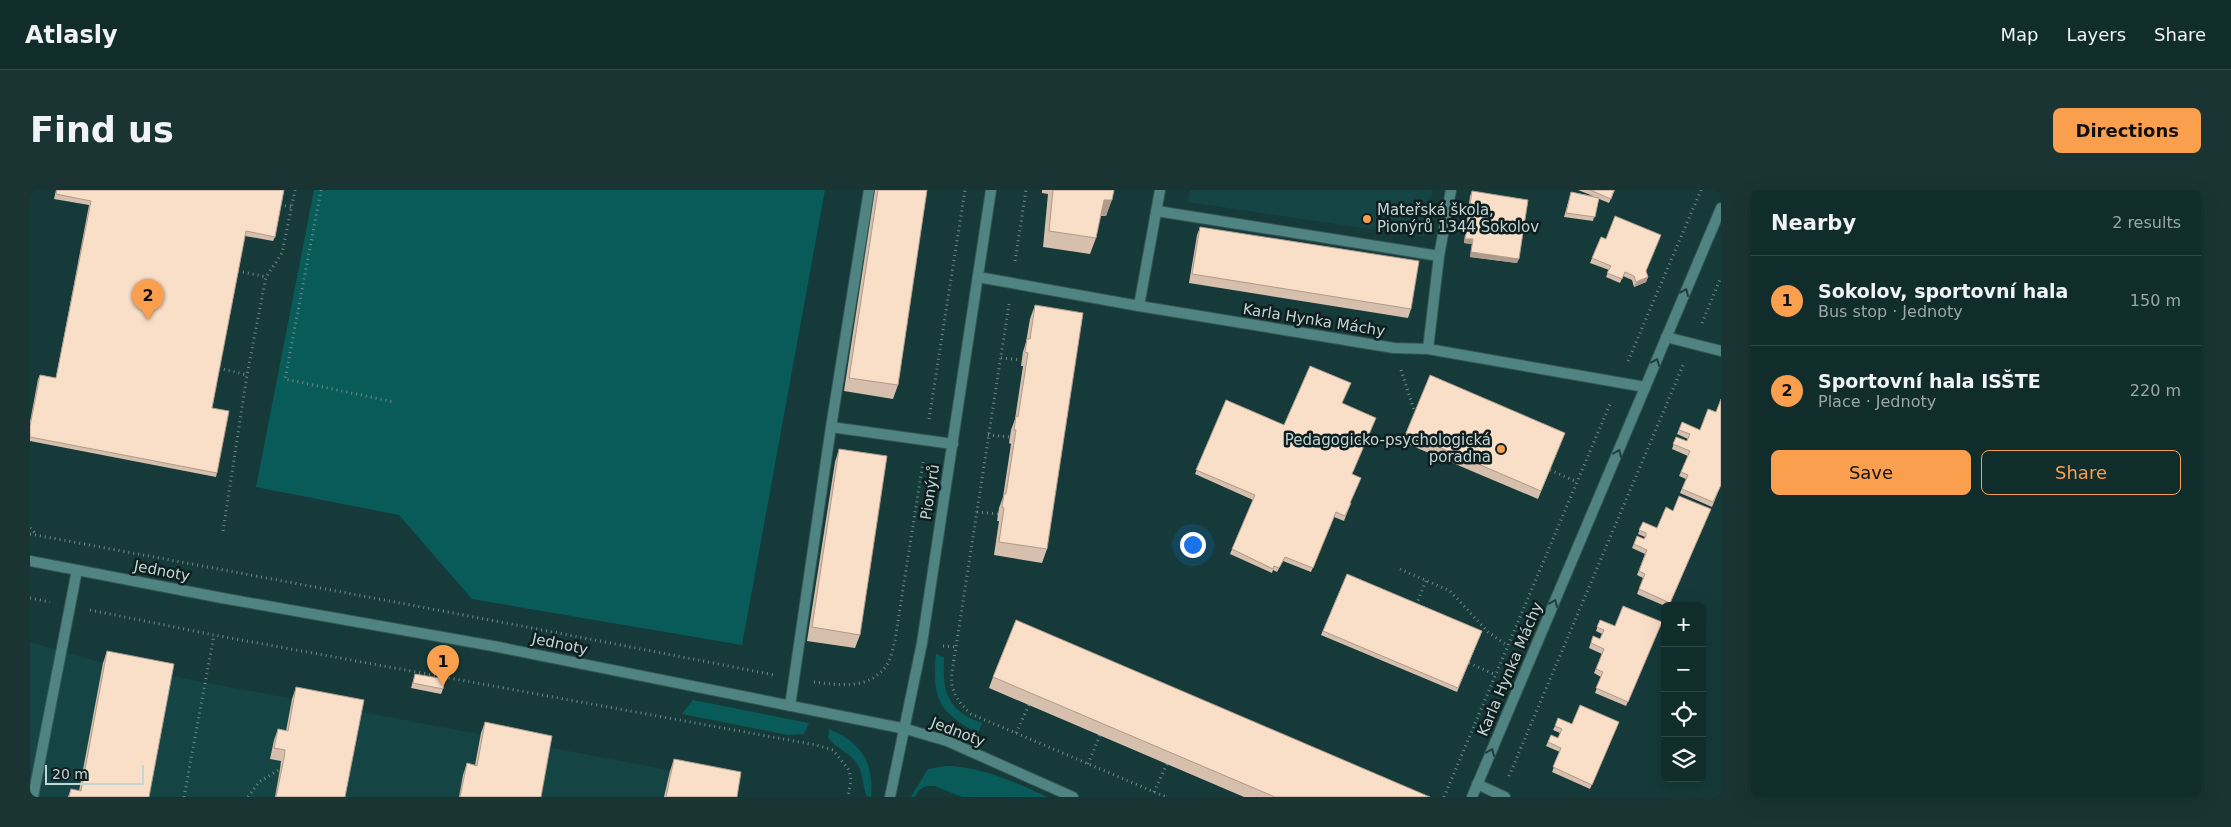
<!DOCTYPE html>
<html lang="en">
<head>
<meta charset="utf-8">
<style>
	body { margin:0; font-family:"DejaVu Sans",sans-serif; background:#193433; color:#f1f3f6 }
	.controls { position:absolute; right:15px; bottom:15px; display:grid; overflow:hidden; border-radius:8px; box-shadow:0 5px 20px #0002 }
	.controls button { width:45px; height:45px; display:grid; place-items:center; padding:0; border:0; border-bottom:1px solid #304847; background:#102c2b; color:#f1f3f6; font:25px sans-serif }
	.scale { position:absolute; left:15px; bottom:12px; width:99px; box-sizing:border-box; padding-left:5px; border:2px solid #c2d6d5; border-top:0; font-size:14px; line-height:18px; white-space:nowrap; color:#c2d6d5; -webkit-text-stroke:4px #0f1e1e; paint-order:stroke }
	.you { position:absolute; left:1162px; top:354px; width:18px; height:18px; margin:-12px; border:4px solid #fff; border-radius:50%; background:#1a73e8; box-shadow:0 0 0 8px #1a73e833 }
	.badge { display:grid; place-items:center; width:32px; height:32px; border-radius:50%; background:#f99f4d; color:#111; font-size:16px; font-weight:700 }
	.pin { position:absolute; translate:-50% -41px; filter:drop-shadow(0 1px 2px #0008) }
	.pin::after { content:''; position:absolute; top:26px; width:18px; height:15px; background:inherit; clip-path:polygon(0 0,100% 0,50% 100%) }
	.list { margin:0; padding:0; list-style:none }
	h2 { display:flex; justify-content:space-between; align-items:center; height:65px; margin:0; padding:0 20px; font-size:21px }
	h2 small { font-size:16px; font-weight:400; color:#9ca7a9 }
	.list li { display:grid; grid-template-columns:32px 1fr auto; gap:15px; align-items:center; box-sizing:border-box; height:90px; padding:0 20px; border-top:1px solid #304847 }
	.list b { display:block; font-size:19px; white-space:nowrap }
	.list p { margin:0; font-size:16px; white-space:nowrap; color:#9ca7a9 }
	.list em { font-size:16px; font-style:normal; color:#9ca7a9 }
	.actions { display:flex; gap:10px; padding:15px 20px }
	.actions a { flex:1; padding:11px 0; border:1px solid #f99f4d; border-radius:8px; text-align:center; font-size:18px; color:#f99f4d }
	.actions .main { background:#f99f4d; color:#111 }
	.icon { flex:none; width:28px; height:28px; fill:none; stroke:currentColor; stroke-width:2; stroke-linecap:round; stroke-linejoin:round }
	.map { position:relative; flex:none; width:1691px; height:607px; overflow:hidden; border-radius:8px }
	header { display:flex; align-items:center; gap:30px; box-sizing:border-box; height:70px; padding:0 25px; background:#102c2b; border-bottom:1px solid #304847 }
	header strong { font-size:24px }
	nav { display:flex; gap:28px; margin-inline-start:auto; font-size:18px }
	.intro { display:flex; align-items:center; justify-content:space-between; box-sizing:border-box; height:120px; padding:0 30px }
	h1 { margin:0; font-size:35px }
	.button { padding:12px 22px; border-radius:8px; background:#f99f4d; color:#111; font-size:18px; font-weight:700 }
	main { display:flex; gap:30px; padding:0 30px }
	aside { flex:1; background:#102c2b; border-radius:8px; box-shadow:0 5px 20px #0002 }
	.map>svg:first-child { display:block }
	.built { fill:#144544 }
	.grass { fill:#095b5a }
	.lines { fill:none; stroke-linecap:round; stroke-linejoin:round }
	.lane-casing { stroke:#345655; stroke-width:12 }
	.street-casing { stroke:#345655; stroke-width:12 }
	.path { stroke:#6e8a89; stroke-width:3; stroke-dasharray:1 4; stroke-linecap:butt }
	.lane { stroke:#508482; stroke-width:10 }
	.street { stroke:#508482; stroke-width:10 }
	.wall { fill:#d6bfac }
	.shaded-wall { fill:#ae9b8c }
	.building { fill:#f9dec8; stroke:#ae9b8c }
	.oneway { stroke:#223d3c }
	.poi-dot { fill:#f99f4d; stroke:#0f1e1e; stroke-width:2 }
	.labels { text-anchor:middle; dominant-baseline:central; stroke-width:5; stroke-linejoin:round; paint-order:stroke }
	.poi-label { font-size:15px; fill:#c2d6d5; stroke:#0f1e1e; text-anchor:start }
	.street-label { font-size:15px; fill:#c2d6d5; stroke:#0f1e1e }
</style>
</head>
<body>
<header>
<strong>Atlasly</strong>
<nav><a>Map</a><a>Layers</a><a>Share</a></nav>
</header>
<div class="intro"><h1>Find us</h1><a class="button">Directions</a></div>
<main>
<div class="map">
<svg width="1691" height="607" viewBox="0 0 1691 607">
	<rect width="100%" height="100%" fill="#153a39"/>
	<!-- built -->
	<path class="built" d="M 1160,0 L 1402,0 L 1394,47 L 1158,12 Z
		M 0,452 L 73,473 L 707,593 L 705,607 L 0,607 Z"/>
	<!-- grass -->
	<path class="grass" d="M 284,0 L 795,0 L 712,455 L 442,409 L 369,325 L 226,297 Z
		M 906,464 L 914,467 C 912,501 917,521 952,533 L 948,543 C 909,522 902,510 906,464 Z
		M 663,510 L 779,533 L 774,544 L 758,545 L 652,524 Z
		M 799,539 C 831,552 844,572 841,607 L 837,606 C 832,596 834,586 828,575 C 821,563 807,559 798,548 Z
		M 915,576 C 950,576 985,592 1017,607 L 932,607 L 905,596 L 896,596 L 889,600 L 885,607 L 881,607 L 898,579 Z"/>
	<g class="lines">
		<!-- lane casing -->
		<g class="lane-casing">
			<path id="lane" d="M 1127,21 L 1409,66
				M 1109,116 L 1130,0
				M 801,237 L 923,254
				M 760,516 L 801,237 L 839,0
				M 1447,594 L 1475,607
				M 3,607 L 47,380"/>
		</g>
		<!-- street casing -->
		<g class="street-casing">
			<path id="street" d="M 948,87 L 1109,116 L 1364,158 L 1398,159 L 1615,197
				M 1636,147 L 1691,161
				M 1398,159 L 1409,66 L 1421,0
				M 0,371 L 192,408 L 463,456 L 876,539 L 917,551 L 1043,607
				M 860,607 L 892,453 L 961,0
				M 1442,607 L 1691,18"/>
		</g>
		<!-- path -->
		<path class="path" d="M 291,0 L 255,189 L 364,212
			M 250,15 L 261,17
			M 985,71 L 996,0
			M 208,81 L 236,87
			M 979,114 L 926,457 C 921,489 915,500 941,524 L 1136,607
			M 1672,133 L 1691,87
			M 971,168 L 991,170
			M 1598,171 L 1671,0
			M 189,178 L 217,185
			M 1371,180 L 1385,223
			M 899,229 L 935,0
			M 958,245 L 980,247
			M 1520,280 L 1547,292
			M 947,322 L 968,324
			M 0,338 L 7,345
			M 193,341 L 217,185 L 236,87 L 252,63 L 265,0
			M 0,344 C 248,390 496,436 744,485
			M 1370,379 L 1420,401 L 1458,442 L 1478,456
			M 0,408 L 20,412
			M 1386,415 L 1396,391
			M 60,420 L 184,445 L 786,555 L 803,560 L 819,580 L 821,590 L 818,607
			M 913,456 L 926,457
			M 1439,473 L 1466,485
			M 784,492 C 810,495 839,500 856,476 C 861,469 863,458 865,450 L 893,272
			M 986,543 L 999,515
			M 1058,574 L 1070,545
			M 1479,586 L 1654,173
			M 1124,602 L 1137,574
			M 154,607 L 184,445
			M 218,607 L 229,592 L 250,579
			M 1414,607 L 1580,214"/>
		<!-- lane -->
		<use href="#lane" class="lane"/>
		<!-- street -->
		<use href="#street" class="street"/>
	</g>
	<!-- wall -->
	<path class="wall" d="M 26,0 L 254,0 L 245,47 L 243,51 L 215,46 L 182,218 L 187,283 L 186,287 L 0,251 L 0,232 L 8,189 L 10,185 L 26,188 L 59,15 L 24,9 Z
		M 845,0 L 897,0 L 868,195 L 863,209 L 814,201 Z
		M 1012,0 L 1084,0 L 1076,26 L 1070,26 L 1066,48 L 1060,64 L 1013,57 L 1018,4 L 1012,3 Z
		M 1548,0 L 1585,0 L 1579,13 L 1569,9 L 1563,31 L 1534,27 L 1541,2 L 1563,6 Z
		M 1442,1 L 1487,73 L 1440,67 L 1442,54 L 1434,53 L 1440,6 Z
		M 1170,37 L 1381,119 L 1378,128 L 1159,93 L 1167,45 Z
		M 1571,47 L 1616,81 L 1618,87 L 1616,92 L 1604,97 L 1602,90 L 1593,86 L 1590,93 L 1576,87 L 1579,80 L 1560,73 Z
		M 1005,115 L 1017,359 L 1012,373 L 964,365 L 969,331 L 967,331 L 969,318 L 973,307 L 981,254 L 979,253 L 981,240 L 985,229 L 993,176 L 991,176 L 993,162 L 996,152 L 1000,129 Z
		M 1196,210 L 1254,235 L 1313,213 L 1322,284 L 1331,288 L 1320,313 L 1319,318 L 1314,331 L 1304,327 L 1281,382 L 1253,371 L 1247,382 L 1243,380 L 1242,383 L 1200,364 L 1223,310 L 1165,284 Z
		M 1652,232 L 1691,295 L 1682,317 L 1650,303 L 1656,289 L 1649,286 L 1658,266 L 1642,259 L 1646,247 L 1657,251 L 1658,249 L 1647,244 Z
		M 1376,243 L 1535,243 L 1508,309 L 1373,252 Z
		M 809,259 L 830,445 L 825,458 L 777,451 L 805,272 Z
		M 1681,319 L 1639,416 L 1635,416 L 1607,404 L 1613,388 L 1607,385 L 1615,364 L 1602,358 L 1607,346 L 1614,349 L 1615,347 L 1608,344 L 1613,332 L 1627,338 L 1643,321 Z
		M 1317,384 L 1452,441 L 1427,502 L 1291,445 Z
		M 1570,430 L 1585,436 L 1632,432 L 1596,516 L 1565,503 L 1571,487 L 1564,483 L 1572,464 L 1559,458 L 1563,446 L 1570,449 L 1572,444 L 1566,441 Z
		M 77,461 L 119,607 L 38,607 L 41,599 L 49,601 L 73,473 Z
		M 385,484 L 413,499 L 411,504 L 381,498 Z
		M 963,487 L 1400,607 L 1214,607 L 959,498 Z
		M 266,497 L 315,607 L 245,607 L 250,579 L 251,571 L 240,569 L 244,550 L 248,539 L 256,541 L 262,509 Z
		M 455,532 L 511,607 L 429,607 L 433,585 L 437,573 L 445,575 L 451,543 Z
		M 1589,532 L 1560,599 L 1522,582 L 1530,562 L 1516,556 L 1521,545 L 1528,548 L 1530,543 L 1523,540 L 1525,536 Z
		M 644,569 L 707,607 L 634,607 L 640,581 Z"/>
	<!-- shaded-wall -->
	<path class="shaded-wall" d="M 1074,10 L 1082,10 L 1076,26 L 1068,25 Z
		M 1435,49 L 1443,49 L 1442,54 L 1434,53 Z
		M 1441,62 L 1489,69 L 1487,73 L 1440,67 Z
		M 1618,87 L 1616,92 L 1604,97 L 1606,92 Z"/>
	<!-- building -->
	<path class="building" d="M 27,0 L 254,0 L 245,47 L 216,41 L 182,218 L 199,221 L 187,283 L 0,247 L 0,236 L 10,185 L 26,188 L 61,11 L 26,4 Z
		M 848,0 L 897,0 L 868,195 L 819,188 Z
		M 1023,0 L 1084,0 L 1082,10 L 1074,10 L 1066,48 L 1019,41 Z
		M 1560,0 L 1584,0 L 1581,9 Z
		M 1442,1 L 1498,10 L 1489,69 L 1441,62 L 1443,49 L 1435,49 Z
		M 1541,2 L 1569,8 L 1565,27 L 1536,23 Z
		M 1585,26 L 1631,45 L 1616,81 L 1618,87 L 1606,92 L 1604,86 L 1595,82 L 1592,89 L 1577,83 L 1581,76 L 1562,68 L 1571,47 L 1576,49 Z
		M 1170,37 L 1389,71 L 1381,119 L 1162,84 Z
		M 1005,115 L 1053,123 L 1017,359 L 969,352 L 974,318 L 972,317 L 974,304 L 976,304 L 986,240 L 984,240 L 986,226 L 988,227 L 998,163 L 995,162 L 997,149 L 1000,149 Z
		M 1280,176 L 1321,193 L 1312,213 L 1346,228 L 1322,284 L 1331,288 L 1320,313 L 1321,313 L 1315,326 L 1306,322 L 1283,378 L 1255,367 L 1249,378 L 1244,376 L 1243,379 L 1202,359 L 1225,305 L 1166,280 L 1196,210 L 1254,235 Z
		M 1400,185 L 1535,243 L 1511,301 L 1376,243 Z
		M 1691,209 L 1691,295 L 1683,312 L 1652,299 L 1658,285 L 1651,282 L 1660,261 L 1643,254 L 1646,247 L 1657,251 L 1660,244 L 1649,240 L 1652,232 L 1670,240 L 1678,219 L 1686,222 Z
		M 809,259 L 857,266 L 830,445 L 782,437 Z
		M 1649,306 L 1681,319 L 1640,413 L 1609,399 L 1615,384 L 1609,381 L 1617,360 L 1604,354 L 1607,346 L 1614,349 L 1616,346 L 1616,343 L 1609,340 L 1613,332 L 1627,338 L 1636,317 L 1643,321 Z
		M 1317,384 L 1452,441 L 1428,498 L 1293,441 Z
		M 1593,416 L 1632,432 L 1598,512 L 1566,498 L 1573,482 L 1566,479 L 1574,459 L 1561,453 L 1563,446 L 1570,449 L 1574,440 L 1567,437 L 1570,430 L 1585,436 Z
		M 986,430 L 1400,607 L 1245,607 L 963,487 Z
		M 77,461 L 144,474 L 119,607 L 39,607 L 41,599 L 51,601 Z
		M 385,484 L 415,489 L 413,499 L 383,493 Z
		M 266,497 L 334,510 L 315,607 L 246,607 L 254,568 L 255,560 L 244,558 L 248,539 L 258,541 Z
		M 1550,515 L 1589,532 L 1562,595 L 1523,577 L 1531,558 L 1518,552 L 1521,545 L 1528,548 L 1532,539 L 1525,536 L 1528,528 L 1542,534 Z
		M 455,532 L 522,546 L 511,607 L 430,607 L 437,573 L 447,576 Z
		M 644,569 L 711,582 L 707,607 L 636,607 Z"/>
	<!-- one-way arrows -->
	<defs><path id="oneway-chevron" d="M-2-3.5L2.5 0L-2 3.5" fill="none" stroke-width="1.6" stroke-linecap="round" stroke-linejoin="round" transform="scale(1.25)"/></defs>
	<g class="oneway">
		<use href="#oneway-chevron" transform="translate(1655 102) rotate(-67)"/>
		<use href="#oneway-chevron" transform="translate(1626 172) rotate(-67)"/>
		<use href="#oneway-chevron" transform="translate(1588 263) rotate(-67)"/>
		<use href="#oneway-chevron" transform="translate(1524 413) rotate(-67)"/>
		<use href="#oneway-chevron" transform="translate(1461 562) rotate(-67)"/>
	</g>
	<!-- markers -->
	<g class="poi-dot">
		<circle cx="1337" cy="29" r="5"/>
		<circle cx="1471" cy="259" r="5"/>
	</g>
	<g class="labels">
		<!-- poi labels -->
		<g class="poi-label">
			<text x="1347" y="20">Mateřská škola,<tspan x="1347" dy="17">Pionýrů 1344 Sokolov</tspan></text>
			<text x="1461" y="250" text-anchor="end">Pedagogicko-psychologická<tspan x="1461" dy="17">poradna</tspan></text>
		</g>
		<!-- street labels -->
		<g class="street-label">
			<text transform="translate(1284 130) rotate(9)">Karla Hynka Máchy</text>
			<text transform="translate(900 302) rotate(-81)">Pionýrů</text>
			<text transform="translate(132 381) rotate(11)">Jednoty</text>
			<text transform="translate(530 454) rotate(12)">Jednoty</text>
			<text transform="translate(1480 479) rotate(-67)">Karla Hynka Máchy</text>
			<text transform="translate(928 542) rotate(21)">Jednoty</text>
		</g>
	</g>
</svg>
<div class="controls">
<button>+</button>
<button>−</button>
<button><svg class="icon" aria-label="locate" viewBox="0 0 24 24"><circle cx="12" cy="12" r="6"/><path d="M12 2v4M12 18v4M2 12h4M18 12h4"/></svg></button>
<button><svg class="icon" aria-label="layers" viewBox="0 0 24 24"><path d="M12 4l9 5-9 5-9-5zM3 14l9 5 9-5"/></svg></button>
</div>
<div class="scale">20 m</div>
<div class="you"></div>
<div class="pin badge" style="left:413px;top:496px">1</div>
<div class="pin badge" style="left:118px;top:130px">2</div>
</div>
<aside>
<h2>Nearby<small>2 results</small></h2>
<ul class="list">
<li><span class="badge">1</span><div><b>Sokolov, sportovní hala</b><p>Bus stop · Jednoty</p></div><em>150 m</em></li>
<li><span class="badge">2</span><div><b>Sportovní hala ISŠTE</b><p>Place · Jednoty</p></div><em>220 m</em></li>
</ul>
<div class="actions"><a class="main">Save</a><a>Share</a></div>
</aside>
</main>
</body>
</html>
